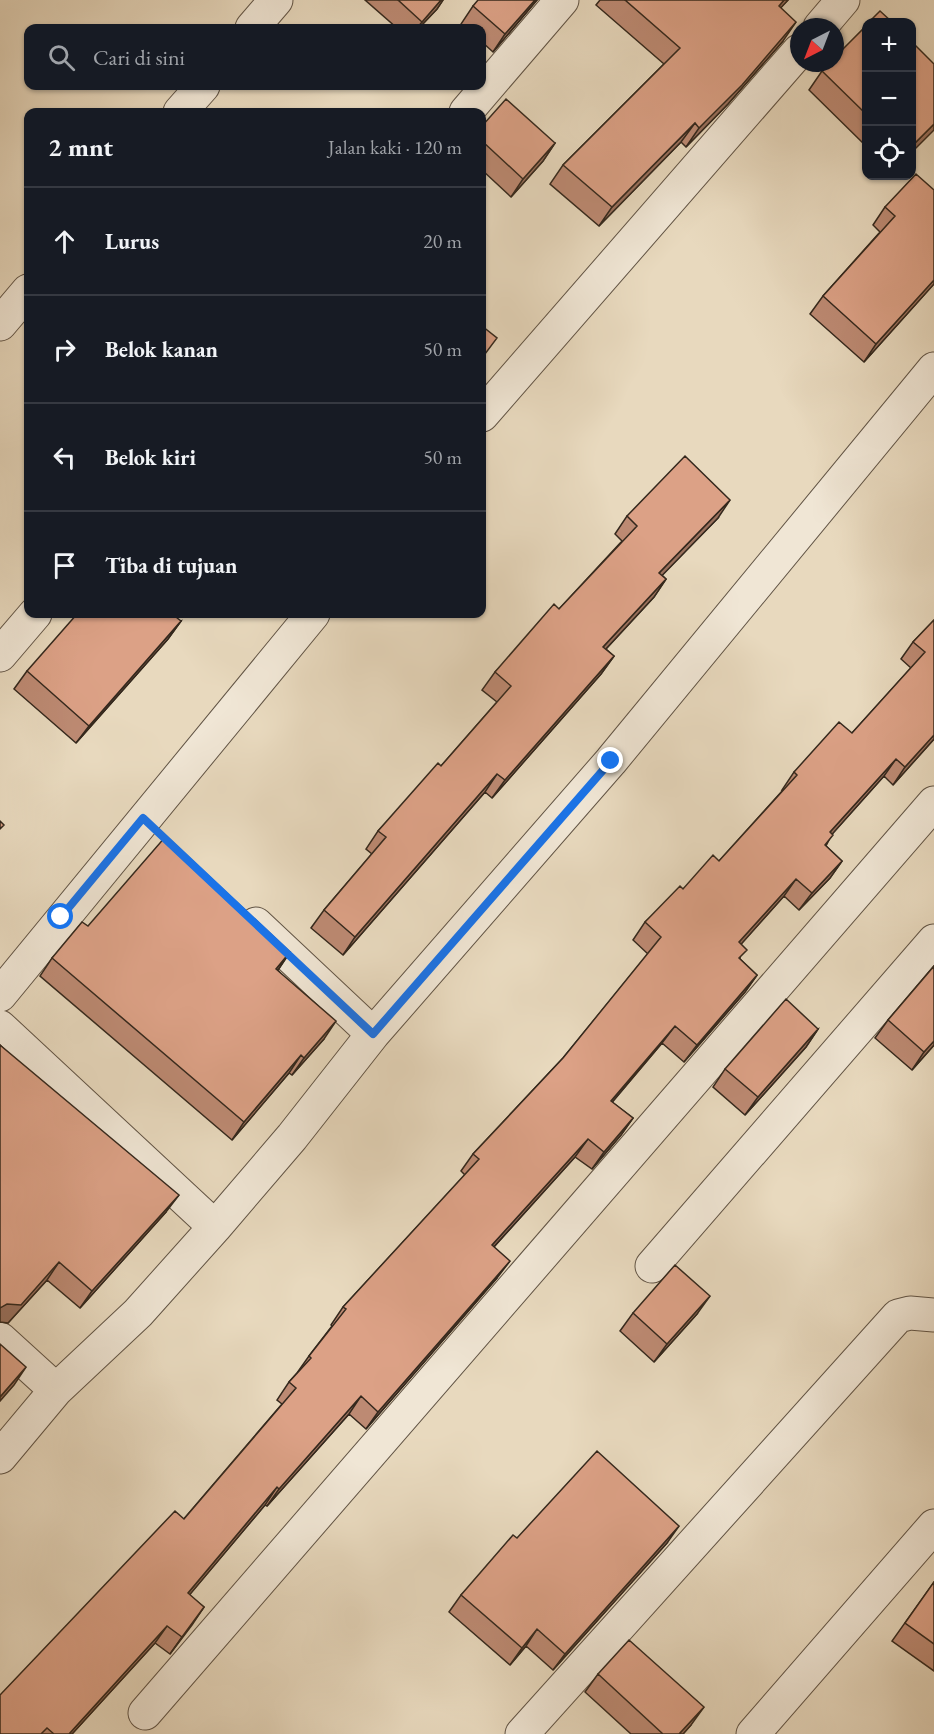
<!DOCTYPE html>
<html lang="id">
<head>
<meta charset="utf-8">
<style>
	body { margin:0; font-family:"EB Garamond",serif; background:#242831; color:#f1f3f6 }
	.controls { position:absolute; right:18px; top:18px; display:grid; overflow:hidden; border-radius:12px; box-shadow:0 2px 4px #0004 }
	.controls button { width:54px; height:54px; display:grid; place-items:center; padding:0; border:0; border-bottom:2px solid #363941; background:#171b24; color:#f1f3f6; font:30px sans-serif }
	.compass { position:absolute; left:790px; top:18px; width:54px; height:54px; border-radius:50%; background:#171b24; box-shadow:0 2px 4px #0004; rotate:222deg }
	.stop { position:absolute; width:18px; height:18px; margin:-14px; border:4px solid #1a73e8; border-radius:50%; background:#fff }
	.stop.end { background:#1a73e8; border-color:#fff; box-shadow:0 2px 6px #0008 }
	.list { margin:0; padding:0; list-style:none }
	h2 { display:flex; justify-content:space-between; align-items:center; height:78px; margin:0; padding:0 24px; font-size:26px }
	h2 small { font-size:20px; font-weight:400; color:#9ea1a6 }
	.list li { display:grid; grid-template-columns:39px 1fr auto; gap:18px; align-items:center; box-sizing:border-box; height:108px; padding:0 24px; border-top:2px solid #363941 }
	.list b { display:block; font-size:22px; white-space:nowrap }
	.list em { font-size:20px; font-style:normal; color:#9ea1a6 }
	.icon { flex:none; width:33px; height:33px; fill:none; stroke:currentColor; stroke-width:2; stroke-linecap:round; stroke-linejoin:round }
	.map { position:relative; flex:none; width:934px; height:1734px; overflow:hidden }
	.search { position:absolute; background:#171b24; box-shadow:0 2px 4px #0004; left:24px; top:24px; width:462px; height:66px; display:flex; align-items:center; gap:15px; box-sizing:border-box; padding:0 21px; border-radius:12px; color:#9ea1a6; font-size:22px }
	.panel { position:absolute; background:#171b24; box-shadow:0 2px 4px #0004; left:24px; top:108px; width:462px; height:510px; border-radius:12px }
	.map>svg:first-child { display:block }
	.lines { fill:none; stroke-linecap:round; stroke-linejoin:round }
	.minor-casing { stroke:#615445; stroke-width:35 }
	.minor { stroke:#f0e6d5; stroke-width:33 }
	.wall { fill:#bd8a73; stroke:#34281d; stroke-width:1.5 }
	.shaded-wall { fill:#9a715e; stroke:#34281d; stroke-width:1.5 }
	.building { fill:#dca186; stroke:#34281d; stroke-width:1.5 }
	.route { stroke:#1a73e8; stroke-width:8 }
</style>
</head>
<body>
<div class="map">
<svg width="934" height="1734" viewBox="0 0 934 1734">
	<rect width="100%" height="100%" fill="#e8d9be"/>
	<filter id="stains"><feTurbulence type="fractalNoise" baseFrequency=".00333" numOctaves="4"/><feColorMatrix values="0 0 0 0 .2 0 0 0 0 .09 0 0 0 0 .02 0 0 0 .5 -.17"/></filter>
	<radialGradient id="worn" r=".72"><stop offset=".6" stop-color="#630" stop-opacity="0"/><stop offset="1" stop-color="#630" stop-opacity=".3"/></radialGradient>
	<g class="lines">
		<!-- minor casing -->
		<g class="minor-casing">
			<path id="minor" d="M 820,27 L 843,0
				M 252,28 L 276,0
				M 180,112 L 203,86
				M 466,112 L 562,0
				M 0,324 L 28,291
				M 482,415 L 799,51
				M 0,655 L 35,614
				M 256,924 L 373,1034
				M 0,995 L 313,614
				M 0,1027 L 215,1227
				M 652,1266 L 934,941
				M 0,1339 L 56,1390
				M 0,1457 L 56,1390 L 138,1313 L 215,1227 L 292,1137 L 373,1034 L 611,761 L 934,369
				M 145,1713 L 934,803
				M 522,1734 L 898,1316 L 910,1313 L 934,1315
				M 753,1734 L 934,1526"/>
		</g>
		<!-- minor -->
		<use href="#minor" class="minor"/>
	</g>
	<!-- wall -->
	<path class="wall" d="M 365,0 L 443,0 L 437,9 L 419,28 L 397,28 Z
		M 537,0 L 493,52 L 482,42 L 482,28 L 466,28 L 461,24 L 473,6 Z
		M 600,0 L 788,0 L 781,7 L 783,41 L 728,104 L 686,147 L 681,142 L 599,226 L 550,184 L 563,165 L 664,64 L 596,5 Z
		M 867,25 L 867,147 L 809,90 L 822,71 Z
		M 482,126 L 555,143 L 543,161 L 511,197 L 482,170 Z
		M 934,190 L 934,284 L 864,362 L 810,314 L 823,296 L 880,232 L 873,225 L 885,207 Z
		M 627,516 L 718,518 L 662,575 L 666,579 L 654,597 L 606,649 L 614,656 L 601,674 L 492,798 L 485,792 L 343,955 L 311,928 L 324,910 L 372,854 L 366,849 L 378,831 L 441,766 L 497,702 L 482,690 L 495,672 L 559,609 L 622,541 L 615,534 Z
		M 934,620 L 934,739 L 893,785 L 884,776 L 832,834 L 826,846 L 842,861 L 830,878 L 799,910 L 784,896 L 741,944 L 740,959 L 757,975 L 745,992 L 684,1062 L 662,1043 L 612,1102 L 633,1118 L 621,1135 L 592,1169 L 575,1157 L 494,1247 L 497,1278 L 366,1429 L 349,1414 L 267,1506 L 265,1505 L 189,1595 L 204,1607 L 170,1654 L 155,1643 L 72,1734 L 0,1734 L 282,1404 L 277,1400 L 289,1382 L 297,1373 L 309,1356 L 332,1326 L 331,1325 L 343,1307 L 465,1175 L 461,1171 L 473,1154 L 563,1058 L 648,954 L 633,940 L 645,922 L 683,889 L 719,861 L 783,790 L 782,790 L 794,772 L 852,733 L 911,668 L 901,659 L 913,642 Z
		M 181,621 L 168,639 L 76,743 L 14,689 L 27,671 Z
		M 88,926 L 290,952 L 278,970 L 324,1039 L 292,1075 L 289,1073 L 232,1140 L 40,976 L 52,958 Z
		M 934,966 L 934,1045 L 912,1070 L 875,1038 L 888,1020 Z
		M 818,1029 L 806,1047 L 745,1115 L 713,1087 L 725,1069 Z
		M 0,1045 L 166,1212 L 80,1308 L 47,1280 L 8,1323 L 0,1322 Z
		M 633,1313 L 697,1314 L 654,1362 L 620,1331 Z
		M 517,1538 L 667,1543 L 553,1670 L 526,1646 L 510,1665 L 449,1612 L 461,1595 Z
		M 934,1582 L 934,1671 L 892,1641 Z
		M 598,1674 L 691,1725 L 683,1734 L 631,1734 L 585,1692 Z"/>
	<!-- shaded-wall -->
	<path class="shaded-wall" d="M 441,0 L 443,0 L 437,9 L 419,28 L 417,28 L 422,22 Z
		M 535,0 L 537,0 L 493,52 L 505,34 Z
		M 784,0 L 788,0 L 766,24 L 779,6 Z
		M 796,22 L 783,41 L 728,104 L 686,147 L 699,128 Z
		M 695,123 L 681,142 L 599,226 L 612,207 Z
		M 934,124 L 934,130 L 912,152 L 912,146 Z
		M 555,143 L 543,161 L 511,197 L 523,179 Z
		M 934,280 L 934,284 L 864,362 L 876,344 Z
		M 730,500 L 718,518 L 647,591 L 659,573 Z
		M 666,579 L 654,597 L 591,665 L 603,647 Z
		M 181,621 L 168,639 L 76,743 L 89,726 Z
		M 614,656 L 601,674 L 492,798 L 505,780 Z
		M 934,735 L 934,739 L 893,785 L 905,767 Z
		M 896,759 L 884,776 L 818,850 L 830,832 Z
		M 497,774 L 485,792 L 343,955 L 355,937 Z
		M 842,861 L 830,878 L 799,910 L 812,893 Z
		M 796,879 L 784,896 L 727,960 L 739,942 Z
		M 290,952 L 278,970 L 276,969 Z
		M 757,975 L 745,992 L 684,1062 L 697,1045 Z
		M 336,1021 L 324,1039 L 292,1075 L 304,1058 Z
		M 675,1026 L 662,1043 L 599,1118 L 611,1101 Z
		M 818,1029 L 806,1047 L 745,1115 L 758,1097 Z
		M 934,1041 L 934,1045 L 912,1070 L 924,1052 Z
		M 301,1055 L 289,1073 L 232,1140 L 244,1122 Z
		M 633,1118 L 621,1135 L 592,1169 L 604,1152 Z
		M 588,1139 L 575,1157 L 480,1262 L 492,1245 Z
		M 179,1195 L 166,1212 L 80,1308 L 92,1291 Z
		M 510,1261 L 497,1278 L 366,1429 L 378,1412 Z
		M 59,1262 L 47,1280 L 8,1323 L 0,1322 L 0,1308 Z
		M 710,1296 L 697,1314 L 654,1362 L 667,1344 Z
		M 26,1367 L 14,1385 L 0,1401 L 0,1397 Z
		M 361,1396 L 349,1414 L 267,1506 L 279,1489 Z
		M 277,1487 L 265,1505 L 176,1611 L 188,1593 Z
		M 679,1526 L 667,1543 L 553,1670 L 565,1654 Z
		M 204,1607 L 192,1625 L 170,1654 L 182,1637 Z
		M 167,1626 L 155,1643 L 72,1734 L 69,1734 Z
		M 537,1629 L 526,1646 L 510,1665 L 522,1648 Z
		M 704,1707 L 691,1725 L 683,1734 L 679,1734 Z"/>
	<!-- building -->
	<path class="building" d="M 398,0 L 441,0 L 422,22 Z
		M 478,0 L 535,0 L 505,34 L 473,6 Z
		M 625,0 L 784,0 L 779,6 L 796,22 L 742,85 L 699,128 L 695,123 L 612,207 L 563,165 L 680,48 Z
		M 880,11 L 892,22 L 869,22 Z
		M 867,25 L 867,115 L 822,71 L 829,63 L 835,63 L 835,57 Z
		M 912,42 L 934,64 L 934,124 L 912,146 Z
		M 506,99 L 555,143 L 523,179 L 482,141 L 482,126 Z
		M 916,174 L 934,190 L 934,280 L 876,344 L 823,296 L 895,216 L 885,207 Z
		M 482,326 L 497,338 L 482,358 Z
		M 685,456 L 730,500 L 659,573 L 666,579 L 603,647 L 614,656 L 505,780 L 497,774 L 355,937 L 324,910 L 386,837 L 378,831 L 438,763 L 441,766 L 511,686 L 495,672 L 554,604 L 559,609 L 637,526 L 627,516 Z
		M 77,614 L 172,614 L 181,621 L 89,726 L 27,671 Z
		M 934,620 L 934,735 L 905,767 L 896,759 L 830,832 L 833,835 L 825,845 L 842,861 L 812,893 L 796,879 L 739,942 L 747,950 L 739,958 L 757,975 L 697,1045 L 675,1026 L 611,1101 L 633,1118 L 604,1152 L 588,1139 L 492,1245 L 510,1261 L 378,1412 L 361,1396 L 279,1489 L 277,1487 L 188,1593 L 204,1607 L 182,1637 L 167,1626 L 69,1734 L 54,1734 L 47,1728 L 41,1734 L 0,1734 L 0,1695 L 175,1511 L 184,1519 L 296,1388 L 289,1382 L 311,1358 L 309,1356 L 346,1309 L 343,1307 L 479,1159 L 473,1154 L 563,1058 L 661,937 L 645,922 L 680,886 L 683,889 L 713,855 L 719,861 L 797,775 L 794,772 L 839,722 L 852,733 L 925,652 L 913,642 Z
		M 0,821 L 4,825 L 0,829 Z
		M 166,836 L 290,952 L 276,969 L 336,1021 L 304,1058 L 301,1055 L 244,1122 L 52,958 L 82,922 L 88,926 Z
		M 934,966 L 934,1041 L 924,1052 L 888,1020 Z
		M 786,999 L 818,1029 L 758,1097 L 725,1069 Z
		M 0,1045 L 179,1195 L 92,1291 L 59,1262 L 21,1305 L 7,1304 L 0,1308 Z
		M 675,1265 L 710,1296 L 667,1344 L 633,1313 Z
		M 0,1344 L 26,1367 L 0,1397 Z
		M 597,1451 L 679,1526 L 565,1654 L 537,1629 L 522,1648 L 461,1595 L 513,1535 L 517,1538 Z
		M 934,1582 L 934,1644 L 905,1623 Z
		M 629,1640 L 704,1707 L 679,1734 L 663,1734 L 598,1674 Z"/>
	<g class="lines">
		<!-- route -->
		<path class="route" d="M 61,917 L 143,818 L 373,1034 L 611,761"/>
	</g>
	<rect width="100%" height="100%" filter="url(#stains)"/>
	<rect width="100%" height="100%" fill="url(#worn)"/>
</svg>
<div class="controls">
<button>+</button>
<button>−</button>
<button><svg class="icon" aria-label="locate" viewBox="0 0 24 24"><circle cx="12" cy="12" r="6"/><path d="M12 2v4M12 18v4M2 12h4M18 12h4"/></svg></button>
</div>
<svg class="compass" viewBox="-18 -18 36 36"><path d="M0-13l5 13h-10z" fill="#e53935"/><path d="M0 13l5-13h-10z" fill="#9ea1a6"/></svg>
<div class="stop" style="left:61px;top:917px"></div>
<div class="stop end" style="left:611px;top:761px"></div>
<div class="search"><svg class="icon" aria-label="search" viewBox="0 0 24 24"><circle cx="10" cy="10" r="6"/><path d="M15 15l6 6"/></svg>Cari di sini</div>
<section class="panel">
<h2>2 mnt<small>Jalan kaki · 120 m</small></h2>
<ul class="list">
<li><svg class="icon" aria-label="ahead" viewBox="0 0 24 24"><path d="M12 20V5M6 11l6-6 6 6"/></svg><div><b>Lurus</b></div><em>20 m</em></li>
<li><svg class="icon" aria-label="right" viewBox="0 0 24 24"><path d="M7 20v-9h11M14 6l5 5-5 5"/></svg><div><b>Belok kanan</b></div><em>50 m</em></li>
<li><svg class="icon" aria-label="left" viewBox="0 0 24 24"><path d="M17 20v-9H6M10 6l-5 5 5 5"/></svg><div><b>Belok kiri</b></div><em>50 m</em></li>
<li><svg class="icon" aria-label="arrive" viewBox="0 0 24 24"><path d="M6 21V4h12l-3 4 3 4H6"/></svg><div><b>Tiba di tujuan</b></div></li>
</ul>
</section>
</div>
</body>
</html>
